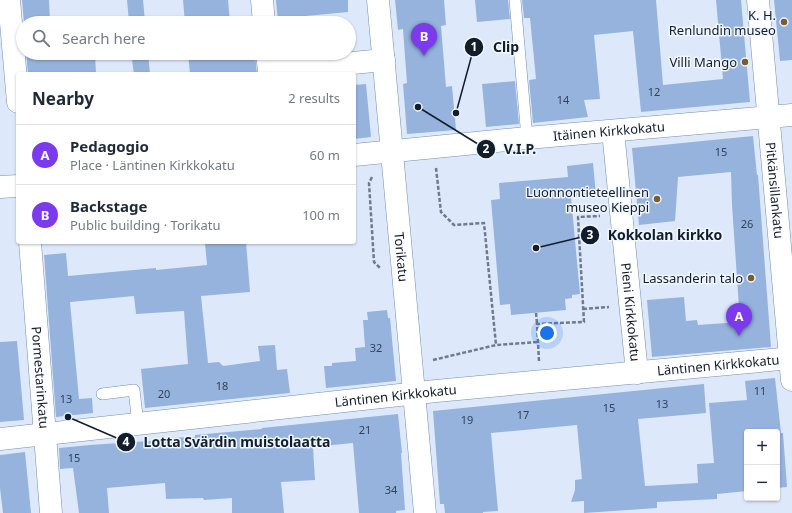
<!DOCTYPE html>
<html lang="en">
<head>
<meta charset="utf-8">
<style>
	body { margin:0; font-family:"Noto Sans",sans-serif; background:#f6f6f7; color:#1f2937 }
	.controls { position:absolute; right:12px; bottom:12px; display:grid; overflow:hidden; border-radius:4px; box-shadow:0 1px 3px #0004 }
	.controls button { width:36px; height:36px; display:grid; place-items:center; padding:0; border:0; border-bottom:1px solid #e0e1e3; background:#fff; color:#1f2937; font:20px sans-serif }
	.you { position:absolute; left:547px; top:333px; width:14px; height:14px; margin:-10px; border:3px solid #fff; border-radius:50%; background:#1a73e8; box-shadow:0 0 0 6px #1a73e833 }
	.badge { display:grid; place-items:center; width:26px; height:26px; border-radius:50%; background:#7c3aed; color:#fff; font-size:13px; font-weight:700 }
	.pin { position:absolute; translate:-50% -33px; filter:drop-shadow(0 1px 2px #0008) }
	.pin::after { content:''; position:absolute; top:21px; width:14px; height:12px; background:inherit; clip-path:polygon(0 0,100% 0,50% 100%) }
	.list { margin:0; padding:0; list-style:none }
	h2 { display:flex; justify-content:space-between; align-items:center; height:52px; margin:0; padding:0 16px; font-size:17px }
	h2 small { font-size:13px; font-weight:400; color:#747a83 }
	.list li { display:grid; grid-template-columns:26px 1fr auto; gap:12px; align-items:center; box-sizing:border-box; height:60px; padding:0 16px; border-top:1px solid #e0e1e3 }
	.list b { display:block; font-size:15px; white-space:nowrap }
	.list p { margin:0; font-size:13px; white-space:nowrap; color:#747a83 }
	.list em { font-size:13px; font-style:normal; color:#747a83 }
	.icon { flex:none; width:22px; height:22px; fill:none; stroke:currentColor; stroke-width:2; stroke-linecap:round; stroke-linejoin:round }
	.map { position:relative; flex:none; width:792px; height:513px; overflow:hidden }
	.search { position:absolute; background:#fff; box-shadow:0 1px 3px #0004; left:16px; top:16px; width:340px; height:44px; display:flex; align-items:center; gap:10px; box-sizing:border-box; padding:0 14px; border-radius:22px; color:#747a83; font-size:15px }
	.panel { position:absolute; background:#fff; box-shadow:0 1px 3px #0004; left:16px; top:72px; width:340px; height:172px; border-radius:4px }
	.map>svg:first-child { display:block }
	.building { fill:#95b3dd }
	.lines { fill:none; stroke-linecap:round; stroke-linejoin:round }
	.lane-casing { stroke:#718eb7; stroke-width:12 }
	.street-casing { stroke:#718eb7; stroke-width:23 }
	.secondary-casing { stroke:#718eb7; stroke-width:23 }
	.path { stroke:#6f7a8b; stroke-width:2.5; stroke-dasharray:4 2; stroke-linecap:butt }
	.lane { stroke:#fff; stroke-width:11 }
	.street { stroke:#fff; stroke-width:22 }
	.secondary { stroke:#fff; stroke-width:22 }
	.poi-dot { fill:#795c30; stroke:#f0f6ff; stroke-width:1.5 }
	.labels { text-anchor:middle; dominant-baseline:central; stroke-width:3; stroke-linejoin:round; paint-order:stroke }
	.number-label { font-size:11px; fill:#334258 }
	.poi-label { font-size:13px; fill:#121d2c; stroke:#f0f6ff; text-anchor:end }
	.street-label { font-size:13px; fill:#121d2c; stroke:#f0f6ff }
	.leader { fill:none; stroke:#121d2c; stroke-width:1.5 }
	.callout-dot { fill:#121d2c; stroke:#f0f6ff; stroke-width:1.5 }
	.mark-label { font-size:12px; text-anchor:middle; font-weight:bold; fill:#fff }
	.callout-label { font-size:14px; text-anchor:middle; font-weight:bold; fill:#121d2c; stroke:#f0f6ff; stroke-width:3; stroke-linejoin:round; paint-order:stroke }
</style>
</head>
<body>
<div class="map">
<svg width="792" height="513" viewBox="0 0 792 513">
	<rect width="100%" height="100%" fill="#dde9fb"/>
	<!-- building -->
	<path class="building" d="M 22,0 L 49,0 L 50,23 L 24,23 Z
		M 127,0 L 143,0 L 145,21 L 129,22 Z
		M 183,0 L 228,0 L 230,23 L 185,23 Z
		M 276,0 L 348,0 L 348,12 L 295,17 L 295,23 L 278,23 Z
		M 395,0 L 444,0 L 446,25 L 441,26 L 446,87 L 452,86 L 456,130 L 407,134 L 403,84 L 407,83 L 403,29 L 398,30 Z
		M 475,0 L 508,0 L 510,19 L 477,22 Z
		M 522,0 L 656,0 L 663,85 L 723,79 L 716,0 L 741,0 L 750,102 L 641,112 L 633,31 L 594,35 L 600,99 L 584,100 L 588,117 L 533,123 L 529,80 L 536,79 L 530,18 L 524,18 Z
		M 774,0 L 792,0 L 792,60 L 780,61 Z
		M 26,53 L 95,53 L 96,74 L 28,74 Z
		M 131,53 L 148,53 L 150,74 L 134,74 Z
		M 188,53 L 255,53 L 257,74 L 190,74 Z
		M 515,81 L 519,124 L 486,127 L 482,84 Z
		M 366,84 L 371,137 L 354,139 L 354,85 Z
		M 753,136 L 757,175 L 758,175 L 771,347 L 652,357 L 647,300 L 684,297 L 686,321 L 697,320 L 698,325 L 740,322 L 732,205 L 731,172 L 678,177 L 675,221 L 639,225 L 632,148 Z
		M 593,163 L 596,195 L 571,197 L 580,294 L 572,295 L 572,298 L 565,299 L 566,310 L 511,315 L 510,304 L 500,305 L 491,200 L 500,199 L 499,183 L 568,177 L 567,166 Z
		M 217,242 L 246,242 L 250,292 L 201,296 L 208,363 L 219,362 L 223,366 L 260,361 L 258,346 L 275,345 L 277,370 L 287,369 L 290,393 L 145,408 L 141,369 L 188,364 L 184,311 L 136,314 L 134,296 L 70,302 L 79,399 L 92,398 L 93,413 L 56,417 L 44,255 L 66,253 L 68,276 L 156,268 L 156,270 L 207,265 L 205,243 Z
		M 387,310 L 388,318 L 390,318 L 396,381 L 326,388 L 324,366 L 332,366 L 332,363 L 356,361 L 355,348 L 365,347 L 363,320 L 368,320 L 367,312 Z
		M 17,341 L 24,420 L 0,422 L 0,342 Z
		M 775,378 L 781,433 L 783,433 L 787,487 L 777,488 L 777,432 L 747,432 L 747,491 L 717,494 L 717,499 L 657,502 L 657,508 L 584,513 L 584,501 L 571,502 L 575,490 L 575,480 L 582,479 L 577,425 L 491,433 L 498,511 L 483,512 L 483,513 L 445,513 L 444,504 L 440,504 L 433,411 L 704,384 L 706,413 L 638,419 L 645,486 L 698,483 L 697,464 L 714,463 L 709,403 L 747,400 L 745,381 Z
		M 398,414 L 402,453 L 401,453 L 405,510 L 396,511 L 396,513 L 359,513 L 353,443 L 313,447 L 315,480 L 281,482 L 284,513 L 232,513 L 232,498 L 204,500 L 203,498 L 166,499 L 165,483 L 107,488 L 109,513 L 79,513 L 73,468 L 60,469 L 59,448 L 90,445 L 163,440 L 163,438 L 195,437 L 195,435 L 262,429 L 262,428 Z
		M 25,452 L 31,513 L 3,513 L 0,488 L 0,455 Z"/>
	<g class="lines">
		<!-- lane casing -->
		<g class="lane-casing">
			<path id="lane" d="M 515,0 L 527,138
				M 102,394 L 134,390 L 138,424"/>
		</g>
		<!-- street casing -->
		<g class="street-casing">
			<g id="street">
				<path d="M 9,0 L 18,102"/>
				<path d="M 262,0 L 264,23"/>
				<path id="s1" d="M 758,0 L 792,380"/>
				<path d="M 267,53 L 269,71 L 384,60"/>
				<path id="s2" d="M 613,131 L 637,373"/>
				<path id="s3" d="M 354,155 L 527,138 L 792,115"/>
				<path d="M 0,187 L 18,186"/>
				<path id="s4" d="M 30,242 L 51,513"/>
				<path id="s5" d="M 0,439 L 436,391 L 792,358"/>
			</g>
		</g>
		<!-- secondary casing -->
		<g class="secondary-casing">
			<g id="secondary">
				<path id="s6" d="M 378,0 L 425,513"/>
			</g>
		</g>
		<!-- path -->
		<path class="path" d="M 436,168 L 441,212 L 454,225 L 484,223 L 496,345
			M 372,177 L 369,183 L 374,262 L 380,268
			M 583,309 L 609,307
			M 536,313 L 537,324
			M 433,360 L 496,345 L 538,342
			M 539,361 L 537,324 L 584,322 L 578,217 L 600,216"/>
		<!-- lane -->
		<use href="#lane" class="lane"/>
		<!-- street -->
		<use href="#street" class="street"/>
		<!-- secondary -->
		<use href="#secondary" class="secondary"/>
	</g>
	<!-- markers -->
	<g class="poi-dot">
		<circle cx="784" cy="22" r="4"/>
		<circle cx="745" cy="62" r="4"/>
		<circle cx="657" cy="199" r="4"/>
		<circle cx="751" cy="278" r="4"/>
	</g>
	<g class="labels">
		<!-- number labels -->
		<g class="number-label">
			<text x="654" y="91">12</text>
			<text x="563" y="99">14</text>
			<text x="721" y="151">15</text>
			<text x="747" y="223">26</text>
			<text x="376" y="347">32</text>
			<text x="222" y="385">18</text>
			<text x="760" y="390">11</text>
			<text x="164" y="393">20</text>
			<text x="66" y="398">13</text>
			<text x="662" y="403">13</text>
			<text x="609" y="407">15</text>
			<text x="523" y="414">17</text>
			<text x="467" y="419">19</text>
			<text x="365" y="429">21</text>
			<text x="74" y="457">15</text>
			<text x="391" y="489">34</text>
		</g>
		<!-- poi labels -->
		<g class="poi-label">
			<text x="776" y="15">K. H.<tspan x="776" dy="15">Renlundin museo</tspan></text>
			<text x="737" y="62">Villi Mango</text>
			<text x="649" y="192">Luonnontieteellinen<tspan x="649" dy="15">museo Kieppi</tspan></text>
			<text x="743" y="278">Lassanderin talo</text>
		</g>
		<!-- street labels -->
		<g class="street-label">
			<text stroke="none"><textPath href="#s3" startOffset="256">Itäinen Kirkkokatu</textPath></text>
			<text stroke="none"><textPath href="#s1" startOffset="191">Pitkänsillankatu</textPath></text>
			<text stroke="none"><textPath href="#s6" startOffset="258">Torikatu</textPath></text>
			<text stroke="none"><textPath href="#s2" startOffset="182">Pieni Kirkkokatu</textPath></text>
			<text stroke="none"><textPath href="#s5" startOffset="722">Läntinen Kirkkokatu</textPath></text>
			<text stroke="none"><textPath href="#s4" startOffset="136">Pormestarinkatu</textPath></text>
			<text stroke="none"><textPath href="#s5" startOffset="398">Läntinen Kirkkokatu</textPath></text>
		</g>
	</g>
	<!-- callouts -->
	<path class="leader" d="M456 113L474 47M418 107L486 149M536 248L590 235M68 417L126 442"/>
	<g class="callout-dot">
		<circle cx="456" cy="113" r="4"/>
		<circle cx="418" cy="107" r="4"/>
		<circle cx="536" cy="248" r="4"/>
		<circle cx="68" cy="417" r="4"/>
		<circle cx="474" cy="47" r="10"/>
		<circle cx="486" cy="149" r="10"/>
		<circle cx="590" cy="235" r="10"/>
		<circle cx="126" cy="442" r="10"/>
	</g>
	<g class="mark-label">
		<text x="474" y="51">1</text>
		<text x="486" y="153">2</text>
		<text x="590" y="239">3</text>
		<text x="126" y="446">4</text>
	</g>
	<g class="callout-label">
		<text x="506" y="52">Clip</text>
		<text x="520" y="154">V.I.P.</text>
		<text x="665" y="240">Kokkolan kirkko</text>
		<text x="237" y="447">Lotta Svärdin muistolaatta</text>
	</g>
</svg>
<div class="controls">
<button>+</button>
<button>−</button>
</div>
<div class="you"></div>
<div class="pin badge" style="left:739px;top:336px">A</div>
<div class="pin badge" style="left:424px;top:56px">B</div>
<div class="search"><svg class="icon" aria-label="search" viewBox="0 0 24 24"><circle cx="10" cy="10" r="6"/><path d="M15 15l6 6"/></svg>Search here</div>
<section class="panel">
<h2>Nearby<small>2 results</small></h2>
<ul class="list">
<li><span class="badge">A</span><div><b>Pedagogio</b><p>Place · Läntinen Kirkkokatu</p></div><em>60 m</em></li>
<li><span class="badge">B</span><div><b>Backstage</b><p>Public building · Torikatu</p></div><em>100 m</em></li>
</ul>
</section>
</div>
</body>
</html>
